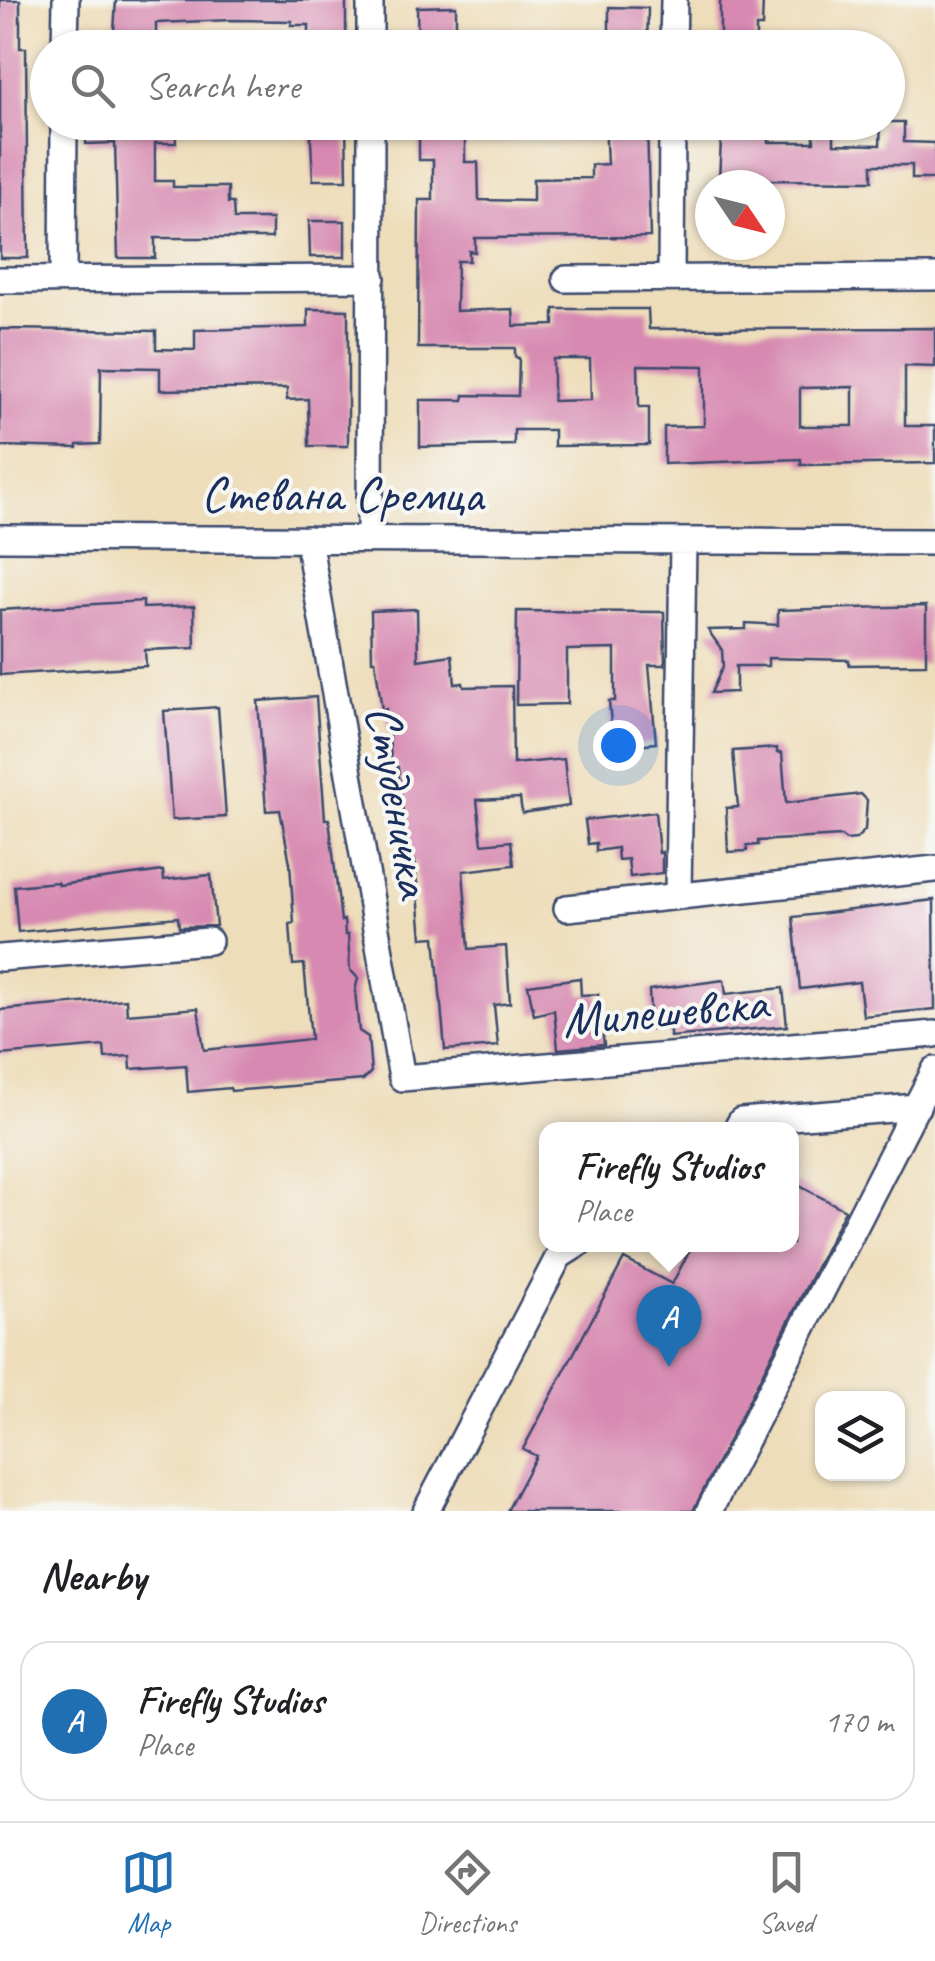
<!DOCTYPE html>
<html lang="en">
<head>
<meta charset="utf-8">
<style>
	body { margin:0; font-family:Caveat,sans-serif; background:#f6f6f6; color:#202124 }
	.controls { position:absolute; right:30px; bottom:30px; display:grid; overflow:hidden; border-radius:20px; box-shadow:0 2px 8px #0004 }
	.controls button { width:90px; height:90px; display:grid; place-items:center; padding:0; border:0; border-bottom:2px solid #e0e0e0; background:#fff; color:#202124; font:50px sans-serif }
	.compass { position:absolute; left:695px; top:170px; width:90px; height:90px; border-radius:50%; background:#fff; box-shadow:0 2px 8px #0004; rotate:125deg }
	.you { position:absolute; left:618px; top:745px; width:35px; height:35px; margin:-25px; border:8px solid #fff; border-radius:50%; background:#1a73e8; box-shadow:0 0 0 15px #1a73e833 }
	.badge { display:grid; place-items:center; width:65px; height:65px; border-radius:50%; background:#1f6fb2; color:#fff; font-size:32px; font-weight:700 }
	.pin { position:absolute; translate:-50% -82px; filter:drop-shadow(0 2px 5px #0008) }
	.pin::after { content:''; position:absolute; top:52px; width:35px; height:30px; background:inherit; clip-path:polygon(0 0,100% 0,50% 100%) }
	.popup { position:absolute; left:539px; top:1122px; width:260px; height:130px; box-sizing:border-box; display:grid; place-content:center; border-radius:20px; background:#fff; filter:drop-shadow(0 2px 8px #0005); font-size:32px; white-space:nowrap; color:#757577 }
	.popup b { font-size:38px; color:#202124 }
	.popup::after { content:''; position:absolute; left:50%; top:100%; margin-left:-20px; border:20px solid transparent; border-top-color:#fff }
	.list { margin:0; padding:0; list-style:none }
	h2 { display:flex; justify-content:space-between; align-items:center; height:130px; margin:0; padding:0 40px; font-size:42px }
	h2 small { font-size:32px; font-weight:400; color:#757577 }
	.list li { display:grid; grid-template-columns:65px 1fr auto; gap:30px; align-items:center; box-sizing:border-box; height:160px; margin:0 20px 20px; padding:0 20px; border:2px solid #e0e0e0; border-radius:30px }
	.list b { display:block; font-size:38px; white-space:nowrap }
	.list p { margin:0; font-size:32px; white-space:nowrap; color:#757577 }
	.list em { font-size:32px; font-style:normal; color:#757577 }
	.icon { flex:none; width:55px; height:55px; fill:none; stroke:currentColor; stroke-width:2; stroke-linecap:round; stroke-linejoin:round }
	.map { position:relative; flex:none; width:935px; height:1511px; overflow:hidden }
	.search { position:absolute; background:#fff; box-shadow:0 2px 8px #0004; left:30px; right:30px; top:30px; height:110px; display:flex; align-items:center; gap:25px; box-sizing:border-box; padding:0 35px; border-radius:55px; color:#757577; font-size:38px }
	.sheet { height:310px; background:#fff }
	nav { display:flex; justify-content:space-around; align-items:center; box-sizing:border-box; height:140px; border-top:2px solid #e0e0e0; background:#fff; font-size:28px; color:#757577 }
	nav a { display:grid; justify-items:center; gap:5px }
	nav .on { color:#1f6fb2 }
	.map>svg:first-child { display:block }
	.building { fill:#d789b1; fill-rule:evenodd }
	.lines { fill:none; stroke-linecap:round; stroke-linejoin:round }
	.minor-casing { stroke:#3b496c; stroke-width:30 }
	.minor { stroke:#fff; stroke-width:25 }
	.labels { text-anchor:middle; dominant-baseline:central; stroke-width:8; stroke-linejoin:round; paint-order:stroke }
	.street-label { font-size:50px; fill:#1b2f5e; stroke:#f6f6f2 }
</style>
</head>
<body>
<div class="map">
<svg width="935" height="1511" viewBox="0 0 935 1511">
	<rect width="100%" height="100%" fill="#f6f6f2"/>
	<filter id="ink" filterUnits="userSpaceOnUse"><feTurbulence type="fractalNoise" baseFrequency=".01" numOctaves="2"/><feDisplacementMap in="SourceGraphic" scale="20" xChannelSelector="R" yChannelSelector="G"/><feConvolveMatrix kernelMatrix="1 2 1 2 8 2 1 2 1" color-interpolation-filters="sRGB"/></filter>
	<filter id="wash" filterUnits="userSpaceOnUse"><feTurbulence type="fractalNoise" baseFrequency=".0048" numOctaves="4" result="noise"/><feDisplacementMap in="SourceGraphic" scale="40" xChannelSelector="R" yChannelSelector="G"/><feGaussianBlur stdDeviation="2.25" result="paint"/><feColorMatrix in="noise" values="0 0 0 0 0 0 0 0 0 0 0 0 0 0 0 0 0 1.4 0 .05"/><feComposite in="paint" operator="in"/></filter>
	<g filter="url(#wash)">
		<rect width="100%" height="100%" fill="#eeddba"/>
		<g id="blocks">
			<!-- building -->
			<path class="building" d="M 0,0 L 20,0 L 20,48 L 26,48 L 28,258 L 0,258 Z
				M 116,0 L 346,0 L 346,48 L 309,48 L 309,25 L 291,25 L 292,21 L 232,20 L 156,23 L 156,48 L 113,48 Z
				M 720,0 L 763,0 L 762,27 L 756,27 L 756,48 L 720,48 Z
				M 456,6 L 456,48 L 418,48 L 417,7 Z
				M 609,7 L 648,8 L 647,48 L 609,48 Z
				M 115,122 L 175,124 L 176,143 L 155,143 L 155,181 L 173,181 L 173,187 L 228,187 L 228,203 L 233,203 L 234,219 L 272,219 L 272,238 L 155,238 L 155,258 L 118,258 L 115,143 L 86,144 L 86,125 Z
				M 310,122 L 346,122 L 347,180 L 313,180 Z
				M 465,122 L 465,162 L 478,162 L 479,200 L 533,201 L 533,179 L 591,178 L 591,165 L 607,164 L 605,122 L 647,122 L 650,237 L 475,238 L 475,252 L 469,251 L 469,261 L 457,261 L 456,311 L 513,309 L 514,326 L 554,325 L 554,309 L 648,309 L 649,329 L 935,328 L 935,367 L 905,366 L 905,426 L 935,426 L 935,463 L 801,465 L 801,459 L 664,464 L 664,427 L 704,426 L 704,366 L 638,365 L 639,407 L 649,407 L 649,445 L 554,446 L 554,430 L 514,430 L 514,445 L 420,447 L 420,400 L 463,400 L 464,395 L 518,396 L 519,358 L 515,357 L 515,348 L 418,348 L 419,200 L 433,200 L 433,160 L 419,160 L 419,123 ZM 553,359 L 590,359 L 591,400 L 553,401 ZM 853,387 L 853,426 L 800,426 L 800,388 Z
				M 722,122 L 757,122 L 756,126 L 769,126 L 769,142 L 814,142 L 814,122 L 834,122 L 834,144 L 880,145 L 881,122 L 904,122 L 904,142 L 935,143 L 935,179 L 912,179 L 912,165 L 872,165 L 872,181 L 771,180 L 771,185 L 735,185 L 735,180 L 719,179 Z
				M 309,221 L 345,221 L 345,257 L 310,257 Z
				M 308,309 L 348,310 L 348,446 L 309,446 L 308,399 L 287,400 L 287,388 L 160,390 L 160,368 L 101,367 L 100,444 L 77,445 L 77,448 L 0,446 L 0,329 L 156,331 L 156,349 L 195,350 L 195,330 L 308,327 Z
				M 143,601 L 143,608 L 194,606 L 195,648 L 145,650 L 146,666 L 0,675 L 0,610 Z
				M 926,606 L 926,664 L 849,665 L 849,660 L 768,658 L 768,666 L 736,666 L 736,692 L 711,693 L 723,666 L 722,650 L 708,630 L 746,629 L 746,623 L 778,625 L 778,610 Z
				M 417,609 L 418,660 L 452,655 L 455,684 L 463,683 L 464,687 L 512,686 L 513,764 L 564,759 L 569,806 L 522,813 L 520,798 L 477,800 L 482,844 L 511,841 L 514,865 L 463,871 L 469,949 L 506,946 L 510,1003 L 494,1005 L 498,1046 L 445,1050 L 435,937 L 422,938 L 415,861 L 408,862 L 398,767 L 392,767 L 386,709 L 382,710 L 375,660 L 372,660 L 371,611 Z
				M 517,611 L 664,612 L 665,665 L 649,665 L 656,743 L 613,747 L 609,701 L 615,701 L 615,649 L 567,650 L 567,704 L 516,705 Z
				M 316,697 L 325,819 L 329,819 L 341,921 L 344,920 L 345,935 L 348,935 L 350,970 L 358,978 L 355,991 L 359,1031 L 368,1037 L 371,1072 L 363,1080 L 231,1091 L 230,1088 L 188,1092 L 186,1065 L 131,1069 L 130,1056 L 105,1058 L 104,1046 L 0,1055 L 0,1010 L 126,999 L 127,1014 L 198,1008 L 204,1050 L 311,1039 L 304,964 L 293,965 L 290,924 L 294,923 L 290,863 L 280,810 L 266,811 L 258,701 Z
				M 218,707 L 226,817 L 172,820 L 164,711 Z
				M 777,748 L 777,753 L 782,753 L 786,803 L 861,794 L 867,800 L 865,830 L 856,839 L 846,840 L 841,836 L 758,841 L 758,845 L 747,846 L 747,851 L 728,852 L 726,808 L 738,807 L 733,751 Z
				M 655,812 L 659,853 L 662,852 L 662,873 L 630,877 L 628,859 L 618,860 L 617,848 L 596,851 L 596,843 L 588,844 L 585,820 Z
				M 163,871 L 164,880 L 211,875 L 216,926 L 179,927 L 178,917 L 18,932 L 14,886 L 57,882 L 58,885 Z
				M 934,900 L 935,1009 L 863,1016 L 859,982 L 800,989 L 793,917 Z
				M 580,978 L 581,995 L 598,994 L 604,1045 L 558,1049 L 554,1010 L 534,1015 L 528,985 Z
				M 724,980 L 726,994 L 783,988 L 787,1026 L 670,1037 L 670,1029 L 651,1030 L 649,990 Z
				M 792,1182 L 845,1210 L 693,1511 L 507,1511 L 536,1456 L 523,1449 L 624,1259 L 672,1284 L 693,1244 L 792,1244 Z"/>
		</g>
	</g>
	<g filter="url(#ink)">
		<use href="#blocks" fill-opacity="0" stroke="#3b496c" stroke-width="2.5"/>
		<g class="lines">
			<!-- minor casing -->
			<g class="minor-casing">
				<path id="minor" d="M 370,0 L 370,48
					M 65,48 L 66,0
					M 673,48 L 674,0
					M 671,278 L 672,122
					M 63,279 L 64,122
					M 566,279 L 935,277
					M 0,280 L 372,278
					M 0,538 L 935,542
					M 308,539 L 402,1078 L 935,1034
					M 370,539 L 371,122
					M 678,895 L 683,541
					M 567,908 L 935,869
					M 0,958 L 209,941
					M 736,1130 L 741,1121 L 917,1107
					M 426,1511 L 559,1256 L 578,1244
					M 709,1511 L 935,1070"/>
			</g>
			<!-- minor -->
			<use href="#minor" class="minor"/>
		</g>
	</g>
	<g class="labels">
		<!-- street labels -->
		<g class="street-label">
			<text x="342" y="494">Стевана Сремца</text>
			<text transform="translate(399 801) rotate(80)">Студеничка</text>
			<text transform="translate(665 1011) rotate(-5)">Милешевска</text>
		</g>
	</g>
</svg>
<div class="controls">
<button><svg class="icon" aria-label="layers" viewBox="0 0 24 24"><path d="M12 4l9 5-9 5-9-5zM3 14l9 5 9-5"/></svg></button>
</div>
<svg class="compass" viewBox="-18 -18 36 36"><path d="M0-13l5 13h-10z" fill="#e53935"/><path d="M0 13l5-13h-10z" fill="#757577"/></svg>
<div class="you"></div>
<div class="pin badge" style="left:669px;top:1367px">A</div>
<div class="popup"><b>Firefly Studios</b>Place</div>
<div class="search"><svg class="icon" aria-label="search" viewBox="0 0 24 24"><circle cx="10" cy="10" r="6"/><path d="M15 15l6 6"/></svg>Search here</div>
</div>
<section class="sheet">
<h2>Nearby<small></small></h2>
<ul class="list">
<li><span class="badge">A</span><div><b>Firefly Studios</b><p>Place</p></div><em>170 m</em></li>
</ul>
</section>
<nav>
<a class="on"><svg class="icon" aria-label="map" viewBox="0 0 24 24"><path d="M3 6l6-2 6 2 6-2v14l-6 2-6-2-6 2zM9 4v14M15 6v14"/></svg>Map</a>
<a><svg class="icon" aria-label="directions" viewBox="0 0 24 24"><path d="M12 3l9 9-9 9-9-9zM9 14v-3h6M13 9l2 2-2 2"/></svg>Directions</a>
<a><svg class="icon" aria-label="saved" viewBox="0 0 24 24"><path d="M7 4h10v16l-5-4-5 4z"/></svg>Saved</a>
</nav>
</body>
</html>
